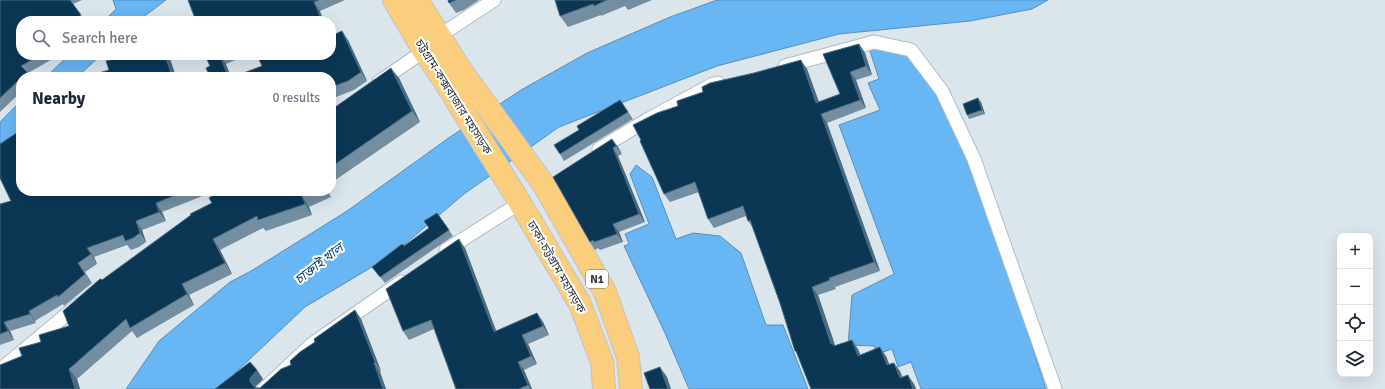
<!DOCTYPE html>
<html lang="en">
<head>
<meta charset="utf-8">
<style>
	body { margin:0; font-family:Signika,"Noto Sans Bengali",sans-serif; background:#f2f2f3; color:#1f2937 }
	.controls { position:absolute; right:12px; bottom:12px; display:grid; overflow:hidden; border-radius:8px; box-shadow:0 4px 16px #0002 }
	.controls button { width:36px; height:36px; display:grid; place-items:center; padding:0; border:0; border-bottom:1px solid #e0e1e3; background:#fff; color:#1f2937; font:20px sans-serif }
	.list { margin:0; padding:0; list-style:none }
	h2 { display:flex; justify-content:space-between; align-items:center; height:52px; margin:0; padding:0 16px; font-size:17px }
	h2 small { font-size:13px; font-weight:400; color:#747a83 }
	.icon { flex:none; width:22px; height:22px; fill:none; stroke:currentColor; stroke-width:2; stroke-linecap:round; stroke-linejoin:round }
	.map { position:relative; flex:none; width:1385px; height:389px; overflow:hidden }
	.search { position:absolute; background:#fff; box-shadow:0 4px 16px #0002; left:16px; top:16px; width:320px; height:44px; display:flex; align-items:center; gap:10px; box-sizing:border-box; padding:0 14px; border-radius:16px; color:#747a83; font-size:15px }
	.panel { position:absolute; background:#fff; box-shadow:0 4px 16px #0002; left:16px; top:72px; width:320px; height:124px; border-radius:16px }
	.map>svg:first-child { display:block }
	.water { fill:#68b6f4; stroke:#5990bc }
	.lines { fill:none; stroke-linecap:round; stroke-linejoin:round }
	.street-casing { stroke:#b3bcc4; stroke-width:15 }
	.highway-casing { stroke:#c2c3c4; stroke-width:24 }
	.street { stroke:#fff; stroke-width:13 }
	.highway { stroke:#fbce7d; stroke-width:22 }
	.wall { fill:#738ea0 }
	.shaded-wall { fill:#496b82 }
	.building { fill:#0b3755; stroke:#496b82 }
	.labels { text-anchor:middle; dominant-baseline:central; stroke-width:4; stroke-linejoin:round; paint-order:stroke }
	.shield { fill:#fff; stroke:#727476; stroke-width:1 }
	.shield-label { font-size:11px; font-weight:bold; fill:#35383b }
	.street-label { font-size:12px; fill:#35383b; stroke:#fff }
	.water-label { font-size:13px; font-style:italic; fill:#02426a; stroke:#fff }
</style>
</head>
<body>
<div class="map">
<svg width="1385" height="389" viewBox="0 0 1385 389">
	<rect width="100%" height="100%" fill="#dbe5ec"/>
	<!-- water -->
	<path class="water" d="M 113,0 L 166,0 L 138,21 L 104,21 L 116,9 Z
		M 717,0 L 1048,0 L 1032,9 L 970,21 L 839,34 L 717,66 L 559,127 L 464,194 L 392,255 L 305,307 L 218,389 L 126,389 L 159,341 L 230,282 L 251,271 L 347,211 L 450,137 L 521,90 L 587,53 L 670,17 Z
		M 869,48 L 906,53 L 936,95 L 964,151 L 1025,324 L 1046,389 L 921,389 L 911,362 L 898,367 L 892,349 L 877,354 L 874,346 L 848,345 L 852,295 L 894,274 L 839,125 L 880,110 L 868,83 L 879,79 Z
		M 69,55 L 101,55 L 77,77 L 46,77 Z
		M 21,101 L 21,129 L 0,148 L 0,122 Z
		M 636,165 L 652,177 L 676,239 L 693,233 L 720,236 L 741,253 L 766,325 L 783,325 L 808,389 L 689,389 L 665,333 L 624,246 L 629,244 L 625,234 L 649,224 L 630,174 Z"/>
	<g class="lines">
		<!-- street casing -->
		<g class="street-casing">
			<path id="street" d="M 439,36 L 494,0
				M 785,66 L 874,42 L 911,50 L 942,91 L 974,159 L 1055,389
				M 379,82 L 424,51
				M 599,149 L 647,120 L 713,84 L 718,83
				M 446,250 L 520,203
				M 0,370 L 78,305
				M 264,389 L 312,344 L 401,282"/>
		</g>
		<!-- highway casing -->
		<g class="highway-casing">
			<path id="highway" d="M 394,0 L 424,51 L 443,79 L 514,193 L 580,304 L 602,362 L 604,389
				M 417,0 L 460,69 L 544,185 L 605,292 L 628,357 L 631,389"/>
		</g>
		<!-- street -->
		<use href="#street" class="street"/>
		<!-- highway -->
		<use href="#highway" class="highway"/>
	</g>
	<!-- wall -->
	<path class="wall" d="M 0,0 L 82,0 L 73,4 L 85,21 L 21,21 L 21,55 L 54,55 L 56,57 L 28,73 L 31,77 L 21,77 L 21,92 L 0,112 Z
		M 188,0 L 345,0 L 320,11 Z
		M 448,0 L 479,0 L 464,10 L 456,13 L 449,3 Z
		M 555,0 L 652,0 L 628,10 L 625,6 L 601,16 L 601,15 L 568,27 L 560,16 Z
		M 348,40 L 367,81 L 354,90 L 331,99 L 331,77 Z
		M 859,44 L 865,53 L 872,75 L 856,80 L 866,108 L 827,123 L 880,271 L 835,287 L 836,289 L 818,295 L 835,346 L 858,349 L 860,355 L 886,356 L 889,364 L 900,371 L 902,377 L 914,384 L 916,389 L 811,389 L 799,356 L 795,351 L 780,303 L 752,226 L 748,221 L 746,216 L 714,228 L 708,219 L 699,192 L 670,202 L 664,194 L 807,69 L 819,102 L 840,94 Z
		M 205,55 L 247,55 L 226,64 L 210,66 Z
		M 399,78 L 420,122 L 331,183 L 331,110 Z
		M 620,100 L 633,119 L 564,161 L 560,154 L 579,130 Z
		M 981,102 L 985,114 L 969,119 L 967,115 Z
		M 612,139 L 618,147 L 622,154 L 618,156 L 645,222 L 619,232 L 623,242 L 600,250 L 598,248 L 595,250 L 590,242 Z
		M 21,191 L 209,191 L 210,193 L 162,212 L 166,221 L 142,230 L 146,242 L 139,247 L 131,250 L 127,245 L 94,257 L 97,264 L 85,272 L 92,283 L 64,306 L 63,304 L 35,321 L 36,323 L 10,331 L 14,340 L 0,345 L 0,204 L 11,201 Z
		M 219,191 L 328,191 L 331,197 L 309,207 L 312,215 L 266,231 L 263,228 L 220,250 L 232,274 L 189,295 L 194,305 L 137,338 L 132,331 L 77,379 L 80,389 L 0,389 L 22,356 L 41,342 L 69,326 L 102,280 L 212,203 Z
		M 437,213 L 453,236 L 385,283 L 372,267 L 404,246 L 429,228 Z
		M 465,248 L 496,331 L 537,313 L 543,322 L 549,335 L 528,344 L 537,364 L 524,370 L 532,389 L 456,389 L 434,329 L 409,340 L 403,331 Z
		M 355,310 L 361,319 L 381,371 L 380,372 L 386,389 L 215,389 L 257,370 L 263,379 L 256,386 L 256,388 L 260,388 L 291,365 L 315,342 Z"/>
	<!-- shaded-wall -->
	<path class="shaded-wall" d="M 314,2 L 320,11 L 324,21 L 322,21 Z
		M 342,31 L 348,40 L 367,81 L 361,72 Z
		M 859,44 L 865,53 L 872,75 L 866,66 Z
		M 165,55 L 169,55 L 176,77 L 172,77 Z
		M 220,55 L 226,64 L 231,77 L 228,77 Z
		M 801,60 L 807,69 L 822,111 L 816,103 Z
		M 391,68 L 399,78 L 420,122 L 412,111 Z
		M 850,72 L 856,80 L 866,108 L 860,100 Z
		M 978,98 L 981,102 L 985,114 L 982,110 Z
		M 821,114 L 827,123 L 880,271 L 874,262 Z
		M 612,139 L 618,147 L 622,154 L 616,146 Z
		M 613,148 L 618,156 L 645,222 L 639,214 Z
		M 302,196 L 309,207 L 312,215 L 305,204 Z
		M 156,203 L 162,212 L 166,221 L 159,212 Z
		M 136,221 L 142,230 L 146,242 L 140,233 Z
		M 613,224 L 619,232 L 623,242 L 617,234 Z
		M 213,239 L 220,250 L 232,274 L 225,263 Z
		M 459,239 L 465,248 L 500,341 L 494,332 Z
		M 87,248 L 94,257 L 97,264 L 91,254 Z
		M 182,284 L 189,295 L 194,305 L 187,294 Z
		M 812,287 L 818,295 L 835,345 L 839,352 L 831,344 Z
		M 355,310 L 361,319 L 381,371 L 375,362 Z
		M 29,311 L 35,321 L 36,323 L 30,314 Z
		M 537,313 L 543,322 L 549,335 L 543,326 Z
		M 4,322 L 10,331 L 14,340 L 8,331 Z
		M 522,335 L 528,344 L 537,364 L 531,356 Z
		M 852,340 L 858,349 L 864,364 L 858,356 Z
		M 880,347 L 886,356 L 893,374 L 887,365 Z
		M 518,362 L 524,370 L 532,389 L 530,389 L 528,385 Z
		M 374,363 L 380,372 L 386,389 L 383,389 Z
		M 894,363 L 900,371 L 906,387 L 900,378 Z
		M 660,367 L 667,377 L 671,389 L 668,389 Z
		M 69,369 L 77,379 L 80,389 L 75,389 Z
		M 257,370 L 263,379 L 256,386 L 256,389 L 250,382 L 250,378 Z
		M 908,375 L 914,384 L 916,389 L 913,389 Z"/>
	<!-- building -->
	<path class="building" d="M 0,0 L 70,0 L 81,15 L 73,21 L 21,21 L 21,55 L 40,55 L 21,66 L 27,72 L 22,77 L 21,77 L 21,78 L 0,98 Z
		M 188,0 L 319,0 L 314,2 L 322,21 L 196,21 Z
		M 448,0 L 456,0 L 449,3 Z
		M 555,0 L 607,0 L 594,6 L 593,4 L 560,16 Z
		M 342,31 L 361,72 L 348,81 L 331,87 L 331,77 L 233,77 L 262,66 L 257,55 L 331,55 L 331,36 Z
		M 859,44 L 866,66 L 850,72 L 860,100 L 821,114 L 874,262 L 829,278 L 830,280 L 812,287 L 831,344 L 833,344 L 834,346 L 852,340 L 858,356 L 880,347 L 887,365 L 894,363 L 900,378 L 908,375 L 913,389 L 811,389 L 796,351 L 795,351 L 780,303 L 750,220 L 748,221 L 743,206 L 708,219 L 695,182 L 664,194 L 640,141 L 641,140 L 633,125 L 657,113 L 678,106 L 677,101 L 703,92 L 702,87 L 710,83 L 754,73 L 801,60 L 816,103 L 840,94 L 823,54 Z
		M 125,55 L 165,55 L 172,77 L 92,77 L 92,75 L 109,70 L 106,61 L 125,56 Z
		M 205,55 L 220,55 L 228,77 L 210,77 L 206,68 L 210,66 Z
		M 391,68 L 412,111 L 331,167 L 331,110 Z
		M 978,98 L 982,110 L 967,115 L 963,104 Z
		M 620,100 L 628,112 L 560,154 L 554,145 L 579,130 L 577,126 Z
		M 21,130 L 21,191 L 186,191 L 156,203 L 159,212 L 136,221 L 140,233 L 133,238 L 125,241 L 123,235 L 87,248 L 91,254 L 78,263 L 85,274 L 58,297 L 57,295 L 29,311 L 30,314 L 4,322 L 8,331 L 0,334 L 0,204 L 11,201 L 0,178 L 0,144 Z
		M 612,139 L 616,146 L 613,148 L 639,214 L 613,224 L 617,234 L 594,242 L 593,240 L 590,242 L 553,177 Z
		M 219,191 L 313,191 L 302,196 L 305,204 L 258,220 L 257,216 L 213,239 L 225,263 L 182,284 L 187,294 L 130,328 L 126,319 L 69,369 L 75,389 L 0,389 L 0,365 L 22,356 L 19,348 L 41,342 L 39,335 L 69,326 L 63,311 L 100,279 L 101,279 L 102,280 L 191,215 L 190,214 L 212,203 L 209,198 Z
		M 437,213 L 449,230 L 380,277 L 372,267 L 402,244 L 404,246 L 429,228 L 424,221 Z
		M 459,239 L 494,332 L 537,313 L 543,326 L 522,335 L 531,356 L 518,362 L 528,385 L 519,389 L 456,389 L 431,320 L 403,331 L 386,289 Z
		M 355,310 L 375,362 L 374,363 L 383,389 L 215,389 L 250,362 L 257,370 L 250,378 L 250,382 L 255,388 L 260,388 L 281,369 L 291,365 L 290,361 L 300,352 L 315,342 L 314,339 Z
		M 660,367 L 668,389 L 650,389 L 644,373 Z"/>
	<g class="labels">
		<!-- shield labels -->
		<rect class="shield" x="586" y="270" width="22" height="18" rx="3"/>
		<g class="shield-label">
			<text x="597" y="279">N1</text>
		</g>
		<!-- street labels -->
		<g class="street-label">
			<text transform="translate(453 97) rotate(58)">চট্টগ্রাম-কক্সবাজার মহাসড়ক</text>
			<text transform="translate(556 267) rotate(60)">ঢাকা-চট্টগ্রাম মহাসড়ক</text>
		</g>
		<!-- water labels -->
		<g class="water-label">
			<text transform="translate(319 264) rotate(-38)">চাক্তাই খাল</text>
		</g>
	</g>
</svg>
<div class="controls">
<button>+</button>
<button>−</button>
<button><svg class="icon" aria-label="locate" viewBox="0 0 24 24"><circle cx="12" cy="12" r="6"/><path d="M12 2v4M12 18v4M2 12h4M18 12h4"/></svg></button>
<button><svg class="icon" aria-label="layers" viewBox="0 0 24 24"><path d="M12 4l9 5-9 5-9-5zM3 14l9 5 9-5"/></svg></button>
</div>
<div class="search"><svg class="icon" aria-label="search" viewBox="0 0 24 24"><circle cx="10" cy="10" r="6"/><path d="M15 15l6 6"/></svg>Search here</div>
<section class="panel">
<h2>Nearby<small>0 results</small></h2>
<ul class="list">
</ul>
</section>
</div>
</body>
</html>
